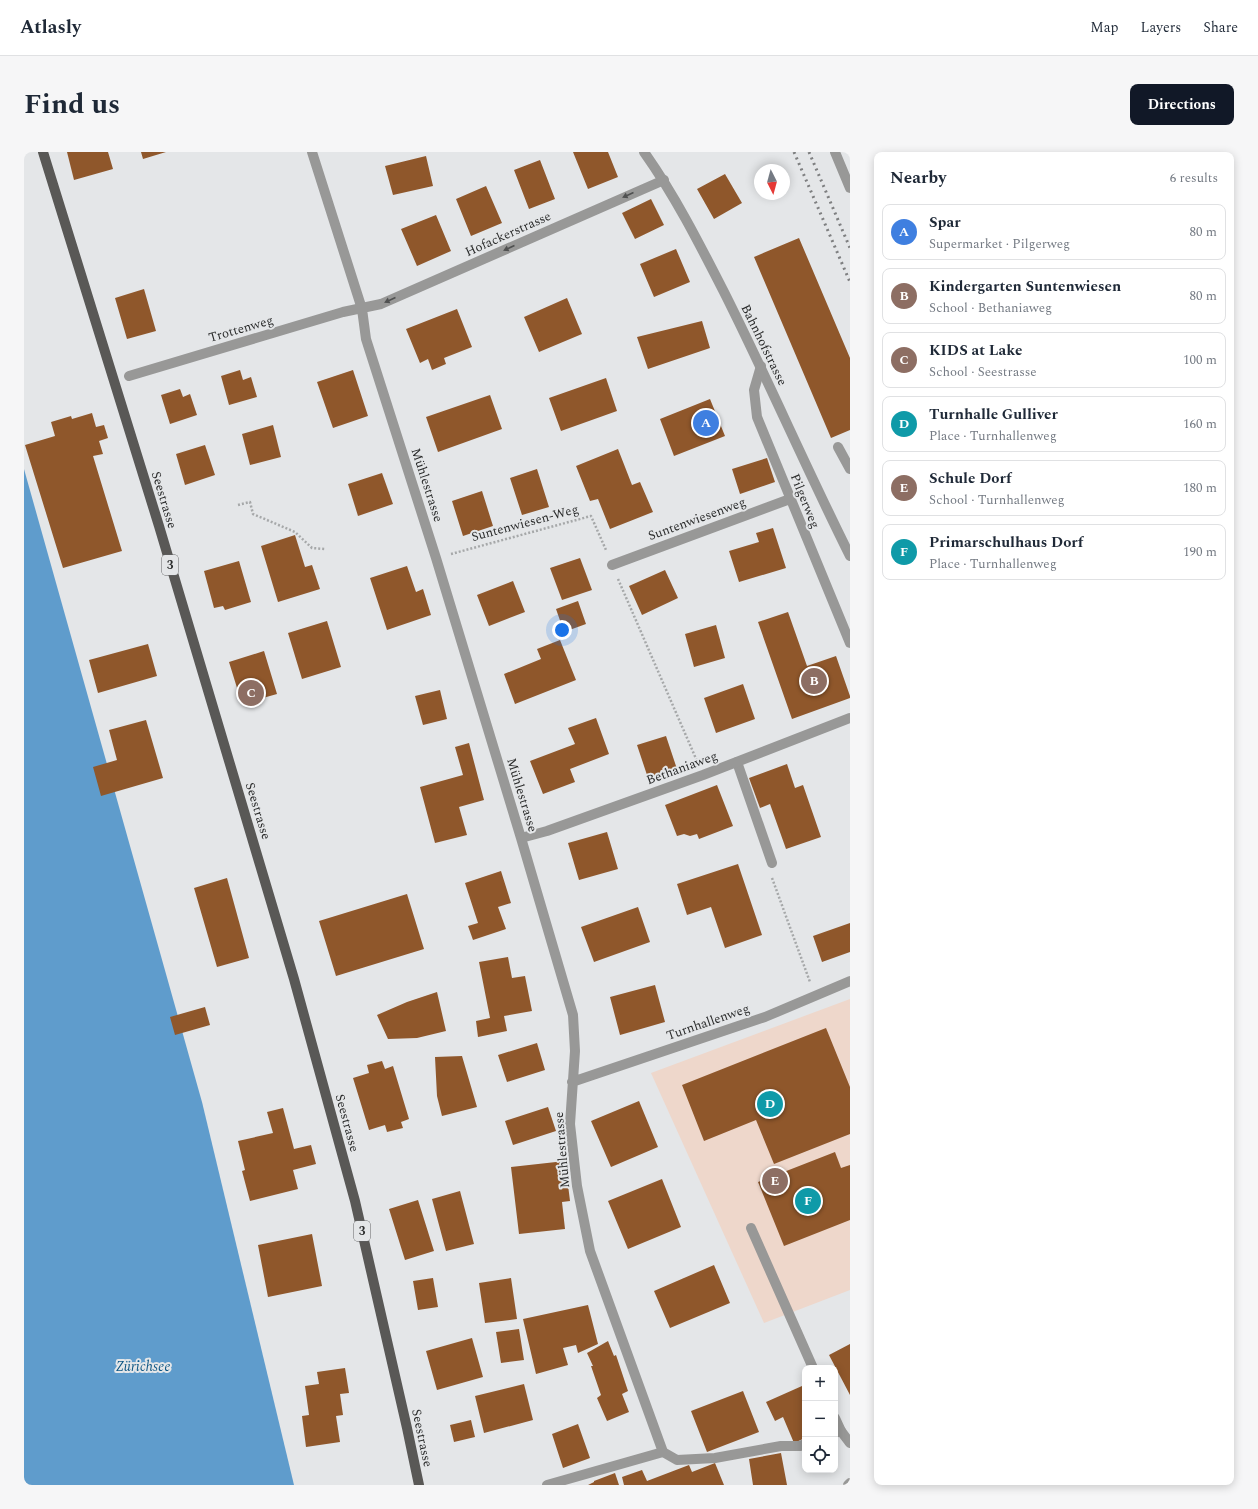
<!DOCTYPE html>
<html lang="en">
<head>
<meta charset="utf-8">
<style>
	body { margin:0; font-family:Spectral,serif; background:#f6f6f7; color:#1f2937 }
	.controls { position:absolute; right:12px; bottom:12px; display:grid; overflow:hidden; border-radius:8px; box-shadow:0 2px 10px #0003 }
	.controls button { width:36px; height:36px; display:grid; place-items:center; padding:0; border:0; border-bottom:1px solid #e0e1e3; background:#fff; color:#1f2937; font:20px sans-serif }
	.compass { position:absolute; left:730px; top:12px; width:36px; height:36px; border-radius:50%; background:#fff; box-shadow:0 2px 10px #0003; rotate:174deg }
	.you { position:absolute; left:538px; top:478px; width:14px; height:14px; margin:-10px; border:3px solid #fff; border-radius:50%; background:#1a73e8; box-shadow:0 0 0 6px #1a73e833 }
	.badge { display:grid; place-items:center; width:26px; height:26px; border-radius:50%; background:#111827; color:#fff; font-size:13px; font-weight:700 }
	.pin { position:absolute; translate:-50% -50%; border:2px solid #fff; box-shadow:0 1px 4px #0006 }
	.list { margin:0; padding:0; list-style:none }
	h2 { display:flex; justify-content:space-between; align-items:center; height:52px; margin:0; padding:0 16px; font-size:17px }
	h2 small { font-size:13px; font-weight:400; color:#747a83 }
	.list li { display:grid; grid-template-columns:26px 1fr auto; gap:12px; align-items:center; box-sizing:border-box; height:56px; margin:0 8px 8px; padding:0 8px; border:1px solid #e0e1e3; border-radius:8px }
	.list b { display:block; font-size:15px; white-space:nowrap }
	.list p { margin:0; font-size:13px; white-space:nowrap; color:#747a83 }
	.list em { font-size:13px; font-style:normal; color:#747a83 }
	.icon { flex:none; width:22px; height:22px; fill:none; stroke:currentColor; stroke-width:2; stroke-linecap:round; stroke-linejoin:round }
	.map { position:relative; flex:none; width:826px; height:1333px; overflow:hidden; border-radius:8px }
	header { display:flex; align-items:center; gap:24px; box-sizing:border-box; height:56px; padding:0 20px; background:#fff; border-bottom:1px solid #e0e1e3 }
	header strong { font-size:19px }
	nav { display:flex; gap:22px; margin-inline-start:auto; font-size:14px }
	.intro { display:flex; align-items:center; justify-content:space-between; box-sizing:border-box; height:96px; padding:0 24px }
	h1 { margin:0; font-size:28px }
	.button { padding:10px 18px; border-radius:8px; background:#111827; color:#fff; font-size:14px; font-weight:700 }
	main { display:flex; gap:24px; padding:0 24px }
	aside { flex:1; background:#fff; border-radius:8px; box-shadow:0 2px 10px #0003 }
	.map>svg:first-child { display:block }
	.education { fill:#eed7cb }
	.water { fill:#5f9ccc }
	.building { fill:#8f572b }
	.lines { fill:none; stroke-linecap:round; stroke-linejoin:round }
	.path { stroke:#a6a8a9; stroke-width:2.5; stroke-dasharray:2 2; stroke-linecap:butt }
	.service { stroke:#989897; stroke-width:10 }
	.minor { stroke:#989897; stroke-width:10 }
	.tertiary { stroke:#989897; stroke-width:10 }
	.primary { stroke:#595856; stroke-width:10 }
	.rail { stroke:#7e7f80; stroke-width:3; stroke-dasharray:2 4; stroke-linecap:butt }
	.oneway { fill:#505151 }
	.labels { text-anchor:middle; dominant-baseline:central; stroke-width:4; stroke-linejoin:round; paint-order:stroke }
	.shield { fill:#e4e6e8; stroke:#626364; stroke-width:1 }
	.shield-label { font-size:12px; font-weight:bold; fill:#2a2b2b }
	.street-label { font-size:13px; fill:#2a2b2b; stroke:#e4e6e8 }
	.water-label { font-size:14px; font-style:italic; fill:#0d5684; stroke:#e4e6e8 }
</style>
</head>
<body>
<header>
<strong>Atlasly</strong>
<nav><a>Map</a><a>Layers</a><a>Share</a></nav>
</header>
<div class="intro"><h1>Find us</h1><a class="button">Directions</a></div>
<main>
<div class="map">
<svg width="826" height="1333" viewBox="0 0 826 1333">
	<rect width="100%" height="100%" fill="#e4e6e8"/>
	<!-- education -->
	<path class="education" d="M 826,847 L 826,1138 L 740,1171 L 627,921 Z"/>
	<!-- water -->
	<path class="water" d="M 0,317 L 178,950 L 270,1333 L 0,1333 Z"/>
	<!-- building -->
	<path class="building" d="M 43,0 L 84,0 L 89,17 L 50,28 Z
		M 117,0 L 142,0 L 119,7 Z
		M 549,0 L 584,0 L 594,25 L 564,37 Z
		M 402,4 L 409,34 L 369,43 L 361,14 Z
		M 516,8 L 531,47 L 505,57 L 490,18 Z
		M 701,22 L 718,51 L 690,67 L 673,37 Z
		M 462,34 L 478,71 L 447,84 L 432,47 Z
		M 627,47 L 640,73 L 611,87 L 598,61 Z
		M 412,63 L 427,99 L 393,114 L 377,77 Z
		M 775,86 L 826,206 L 826,278 L 807,286 L 730,105 Z
		M 652,97 L 666,130 L 630,145 L 616,112 Z
		M 120,137 L 132,179 L 103,187 L 91,146 Z
		M 543,146 L 558,182 L 515,200 L 500,165 Z
		M 433,157 L 448,195 L 420,206 L 422,212 L 408,218 L 404,207 L 396,211 L 382,177 Z
		M 678,169 L 686,196 L 624,217 L 613,185 Z
		M 216,218 L 219,228 L 227,225 L 233,245 L 205,253 L 197,224 Z
		M 329,218 L 344,264 L 309,276 L 293,230 Z
		M 582,226 L 593,259 L 537,279 L 525,246 Z
		M 156,237 L 159,245 L 166,242 L 173,263 L 146,272 L 137,243 Z
		M 466,243 L 478,277 L 414,300 L 402,265 Z
		M 686,247 L 701,284 L 650,304 L 636,267 Z
		M 68,261 L 72,275 L 80,273 L 84,286 L 75,289 L 79,302 L 69,304 L 98,399 L 39,416 L 1,293 L 31,284 L 27,270 L 47,264 L 48,267 Z
		M 249,273 L 257,305 L 226,313 L 218,282 Z
		M 181,293 L 191,323 L 161,333 L 152,302 Z
		M 594,297 L 608,333 L 616,330 L 629,360 L 586,377 L 574,347 L 566,349 L 552,314 Z
		M 743,306 L 751,330 L 716,342 L 708,317 Z
		M 513,317 L 525,355 L 498,363 L 486,326 Z
		M 358,321 L 369,352 L 334,364 L 324,332 Z
		M 458,339 L 469,374 L 439,384 L 428,349 Z
		M 749,376 L 762,416 L 715,430 L 705,399 L 735,390 L 732,381 Z
		M 271,383 L 281,415 L 288,413 L 296,437 L 254,450 L 237,394 Z
		M 556,406 L 568,438 L 538,448 L 526,416 Z
		M 215,409 L 227,450 L 201,458 L 199,454 L 190,456 L 180,419 Z
		M 383,414 L 392,440 L 399,437 L 407,463 L 363,478 L 346,426 Z
		M 641,418 L 654,446 L 618,463 L 605,434 Z
		M 489,429 L 501,460 L 465,474 L 453,443 Z
		M 554,449 L 562,472 L 540,480 L 532,457 Z
		M 764,460 L 783,514 L 812,504 L 826,544 L 826,546 L 768,567 L 734,470 Z
		M 303,469 L 317,515 L 278,527 L 264,481 Z
		M 692,473 L 701,506 L 670,515 L 661,482 Z
		M 536,488 L 552,528 L 491,552 L 480,522 L 517,507 L 513,497 Z
		M 124,492 L 133,524 L 74,541 L 65,508 Z
		M 240,499 L 253,542 L 218,552 L 205,510 Z
		M 719,532 L 731,567 L 692,581 L 680,546 Z
		M 416,538 L 423,567 L 399,573 L 391,544 Z
		M 572,566 L 585,602 L 546,617 L 551,630 L 519,642 L 506,609 L 551,592 L 544,576 Z
		M 122,568 L 139,626 L 77,644 L 69,615 L 93,608 L 85,578 Z
		M 642,584 L 653,617 L 624,626 L 613,593 Z
		M 445,591 L 460,648 L 435,655 L 443,683 L 411,691 L 396,635 L 439,623 L 431,595 Z
		M 763,612 L 771,636 L 779,633 L 797,685 L 762,697 L 746,652 L 736,656 L 725,626 Z
		M 693,633 L 709,674 L 675,687 L 673,682 L 666,684 L 660,682 L 653,684 L 641,653 Z
		M 583,680 L 594,717 L 555,728 L 544,691 Z
		M 714,712 L 738,783 L 701,796 L 687,755 L 663,763 L 653,732 Z
		M 477,719 L 487,751 L 474,755 L 482,777 L 449,788 L 444,774 L 454,771 L 441,731 Z
		M 203,726 L 225,806 L 193,815 L 170,736 Z
		M 383,742 L 400,797 L 312,824 L 295,769 Z
		M 614,755 L 626,790 L 570,810 L 557,775 Z
		M 826,771 L 826,800 L 798,810 L 789,784 Z
		M 484,805 L 488,826 L 501,824 L 508,859 L 480,864 L 483,879 L 454,885 L 452,869 L 466,866 L 455,810 Z
		M 631,833 L 641,870 L 596,883 L 586,845 Z
		M 413,840 L 422,879 L 393,886 L 364,887 L 353,863 L 383,850 Z
		M 181,855 L 186,873 L 151,883 L 146,865 Z
		M 802,876 L 826,935 L 826,982 L 750,1012 L 732,968 L 680,989 L 658,933 Z
		M 513,891 L 521,918 L 483,930 L 474,903 Z
		M 438,904 L 453,955 L 418,964 L 413,944 L 411,905 Z
		M 358,909 L 361,917 L 369,914 L 385,967 L 377,970 L 379,976 L 363,980 L 361,973 L 345,978 L 329,926 L 345,921 L 343,913 Z
		M 615,949 L 634,995 L 587,1015 L 567,969 Z
		M 524,955 L 532,979 L 489,993 L 481,969 Z
		M 259,956 L 270,997 L 287,993 L 292,1012 L 269,1018 L 274,1037 L 226,1049 L 218,1019 L 221,1018 L 214,989 L 249,981 L 243,960 Z
		M 811,1000 L 817,1016 L 826,1013 L 826,1068 L 760,1094 L 734,1030 Z
		M 541,1009 L 546,1049 L 538,1050 L 541,1077 L 495,1082 L 487,1015 Z
		M 638,1027 L 657,1075 L 604,1097 L 584,1049 Z
		M 436,1039 L 450,1092 L 422,1099 L 408,1047 Z
		M 394,1048 L 410,1099 L 381,1108 L 365,1057 Z
		M 288,1082 L 298,1134 L 244,1145 L 234,1093 Z
		M 690,1113 L 706,1151 L 646,1176 L 630,1139 Z
		M 409,1126 L 414,1155 L 394,1158 L 389,1129 Z
		M 487,1126 L 493,1167 L 461,1171 L 455,1131 Z
		M 564,1153 L 574,1192 L 554,1201 L 552,1193 L 539,1196 L 544,1213 L 512,1222 L 499,1167 Z
		M 495,1177 L 500,1208 L 477,1211 L 472,1180 Z
		M 448,1186 L 459,1225 L 413,1238 L 402,1199 Z
		M 584,1189 L 590,1204 L 592,1203 L 604,1239 L 598,1242 L 605,1260 L 583,1269 L 573,1246 L 577,1243 L 567,1214 L 569,1214 L 563,1201 Z
		M 826,1192 L 826,1243 L 805,1203 Z
		M 321,1216 L 325,1241 L 316,1242 L 319,1263 L 312,1264 L 316,1290 L 282,1295 L 278,1264 L 285,1263 L 281,1234 L 295,1232 L 293,1220 Z
		M 500,1232 L 509,1268 L 460,1281 L 451,1244 Z
		M 778,1234 L 781,1241 L 781,1286 L 770,1291 L 759,1265 L 751,1269 L 742,1250 Z
		M 719,1239 L 735,1280 L 683,1300 L 667,1259 Z
		M 447,1268 L 451,1285 L 430,1290 L 426,1273 Z
		M 554,1272 L 566,1306 L 539,1316 L 528,1282 Z
		M 757,1301 L 763,1333 L 729,1333 L 725,1307 Z
		M 691,1311 L 700,1333 L 600,1333 L 598,1325 L 618,1318 L 623,1329 L 665,1313 L 668,1320 Z
		M 591,1321 L 595,1333 L 564,1333 L 570,1330 L 570,1329 Z"/>
	<g class="lines">
		<!-- path -->
		<path class="path" d="M 214,353 L 226,350 L 229,362 L 271,380 L 288,396 L 301,397
			M 427,402 L 567,364 L 582,398
			M 594,427 L 673,609
			M 748,726 L 786,830"/>
		<!-- service -->
		<path class="service" d="M 811,0 L 826,36
			M 814,295 L 826,317
			M 713,610 L 748,711
			M 727,1076 L 789,1216
			M 811,1266 L 817,1279"/>
		<!-- minor -->
		<path class="minor" d="M 288,0 L 338,157 L 342,187 L 412,406 L 497,686 L 549,863 L 551,899 L 546,972 L 553,1034 L 566,1099 L 639,1300
			M 737,214 L 730,238 L 733,265 L 826,491
			M 105,224 L 319,160 L 357,152 L 640,28
			M 588,413 L 766,347
			M 497,686 L 523,679 L 679,623 L 826,566
			M 548,930 L 741,865 L 826,829
			M 811,1281 L 817,1279 L 826,1291
			M 523,1333 L 639,1300 L 653,1308 L 691,1306 L 757,1294 L 776,1294 L 781,1292"/>
		<!-- tertiary -->
		<path class="tertiary" d="M 620,0 C 652,45 677,95 702,144 C 745,230 783,318 826,404
			M 824,1333 L 826,1331"/>
		<!-- primary -->
		<path class="primary" d="M 19,0 L 135,374 L 270,827 L 331,1049 L 383,1276 L 395,1333"/>
		<!-- rail -->
		<path class="rail" d="M 770,0 L 826,130
			M 785,0 L 826,96"/>
	</g>
	<!-- one-way arrows -->
	<defs><path id="oneway-solid" d="M-6-.8H1V-3.2L6.5 0L1 3.2V.8H-6Z"/></defs>
	<g class="oneway">
		<use href="#oneway-solid" transform="translate(604 43) rotate(156)"/>
		<use href="#oneway-solid" transform="translate(485 96) rotate(156)"/>
		<use href="#oneway-solid" transform="translate(366 148) rotate(156)"/>
	</g>
	<g class="labels">
		<!-- shield labels -->
		<g class="shield">
			<rect x="138" y="403" width="16" height="20" rx="3"/>
			<rect x="330" y="1069" width="16" height="20" rx="3"/>
		</g>
		<g class="shield-label">
			<text x="146" y="413">3</text>
			<text x="338" y="1079">3</text>
		</g>
		<!-- street labels -->
		<g class="street-label">
			<text transform="translate(484 82) rotate(-24)">Hofackerstrasse</text>
			<text transform="translate(217 177) rotate(-16)">Trottenweg</text>
			<text transform="translate(740 193) rotate(64)">Bahnhofstrasse</text>
			<text transform="translate(403 333) rotate(72)">Mühlestrasse</text>
			<text transform="translate(140 348) rotate(73)">Seestrasse</text>
			<text transform="translate(781 349) rotate(68)">Pilgerweg</text>
			<text transform="translate(673 367) rotate(-20)">Suntenwiesenweg</text>
			<text transform="translate(501 371) rotate(-15)">Suntenwiesen-Weg</text>
			<text transform="translate(658 616) rotate(-20)">Bethaniaweg</text>
			<text transform="translate(498 643) rotate(73)">Mühlestrasse</text>
			<text transform="translate(234 659) rotate(73)">Seestrasse</text>
			<text transform="translate(684 870) rotate(-19)">Turnhallenweg</text>
			<text transform="translate(323 971) rotate(75)">Seestrasse</text>
			<text transform="translate(538 998) rotate(-95)">Mühlestrasse</text>
			<text transform="translate(398 1286) rotate(78)">Seestrasse</text>
		</g>
		<!-- water labels -->
		<g class="water-label">
			<text x="119" y="1214">Zürichsee</text>
		</g>
	</g>
</svg>
<div class="controls">
<button>+</button>
<button>−</button>
<button><svg class="icon" aria-label="locate" viewBox="0 0 24 24"><circle cx="12" cy="12" r="6"/><path d="M12 2v4M12 18v4M2 12h4M18 12h4"/></svg></button>
</div>
<svg class="compass" viewBox="-18 -18 36 36"><path d="M0-13l5 13h-10z" fill="#e53935"/><path d="M0 13l5-13h-10z" fill="#747a83"/></svg>
<div class="you"></div>
<div class="pin badge" style="left:682px;top:271px;background:#3f7fe0">A</div>
<div class="pin badge" style="left:790px;top:529px;background:#8d6e63">B</div>
<div class="pin badge" style="left:227px;top:541px;background:#8d6e63">C</div>
<div class="pin badge" style="left:746px;top:952px;background:#0f9aa8">D</div>
<div class="pin badge" style="left:751px;top:1029px;background:#8d6e63">E</div>
<div class="pin badge" style="left:784px;top:1049px;background:#0f9aa8">F</div>
</div>
<aside>
<h2>Nearby<small>6 results</small></h2>
<ul class="list">
<li><span class="badge" style="background:#3f7fe0">A</span><div><b>Spar</b><p>Supermarket · Pilgerweg</p></div><em>80 m</em></li>
<li><span class="badge" style="background:#8d6e63">B</span><div><b>Kindergarten Suntenwiesen</b><p>School · Bethaniaweg</p></div><em>80 m</em></li>
<li><span class="badge" style="background:#8d6e63">C</span><div><b>KIDS at Lake</b><p>School · Seestrasse</p></div><em>100 m</em></li>
<li><span class="badge" style="background:#0f9aa8">D</span><div><b>Turnhalle Gulliver</b><p>Place · Turnhallenweg</p></div><em>160 m</em></li>
<li><span class="badge" style="background:#8d6e63">E</span><div><b>Schule Dorf</b><p>School · Turnhallenweg</p></div><em>180 m</em></li>
<li><span class="badge" style="background:#0f9aa8">F</span><div><b>Primarschulhaus Dorf</b><p>Place · Turnhallenweg</p></div><em>190 m</em></li>
</ul>
</aside>
</main>
</body>
</html>
